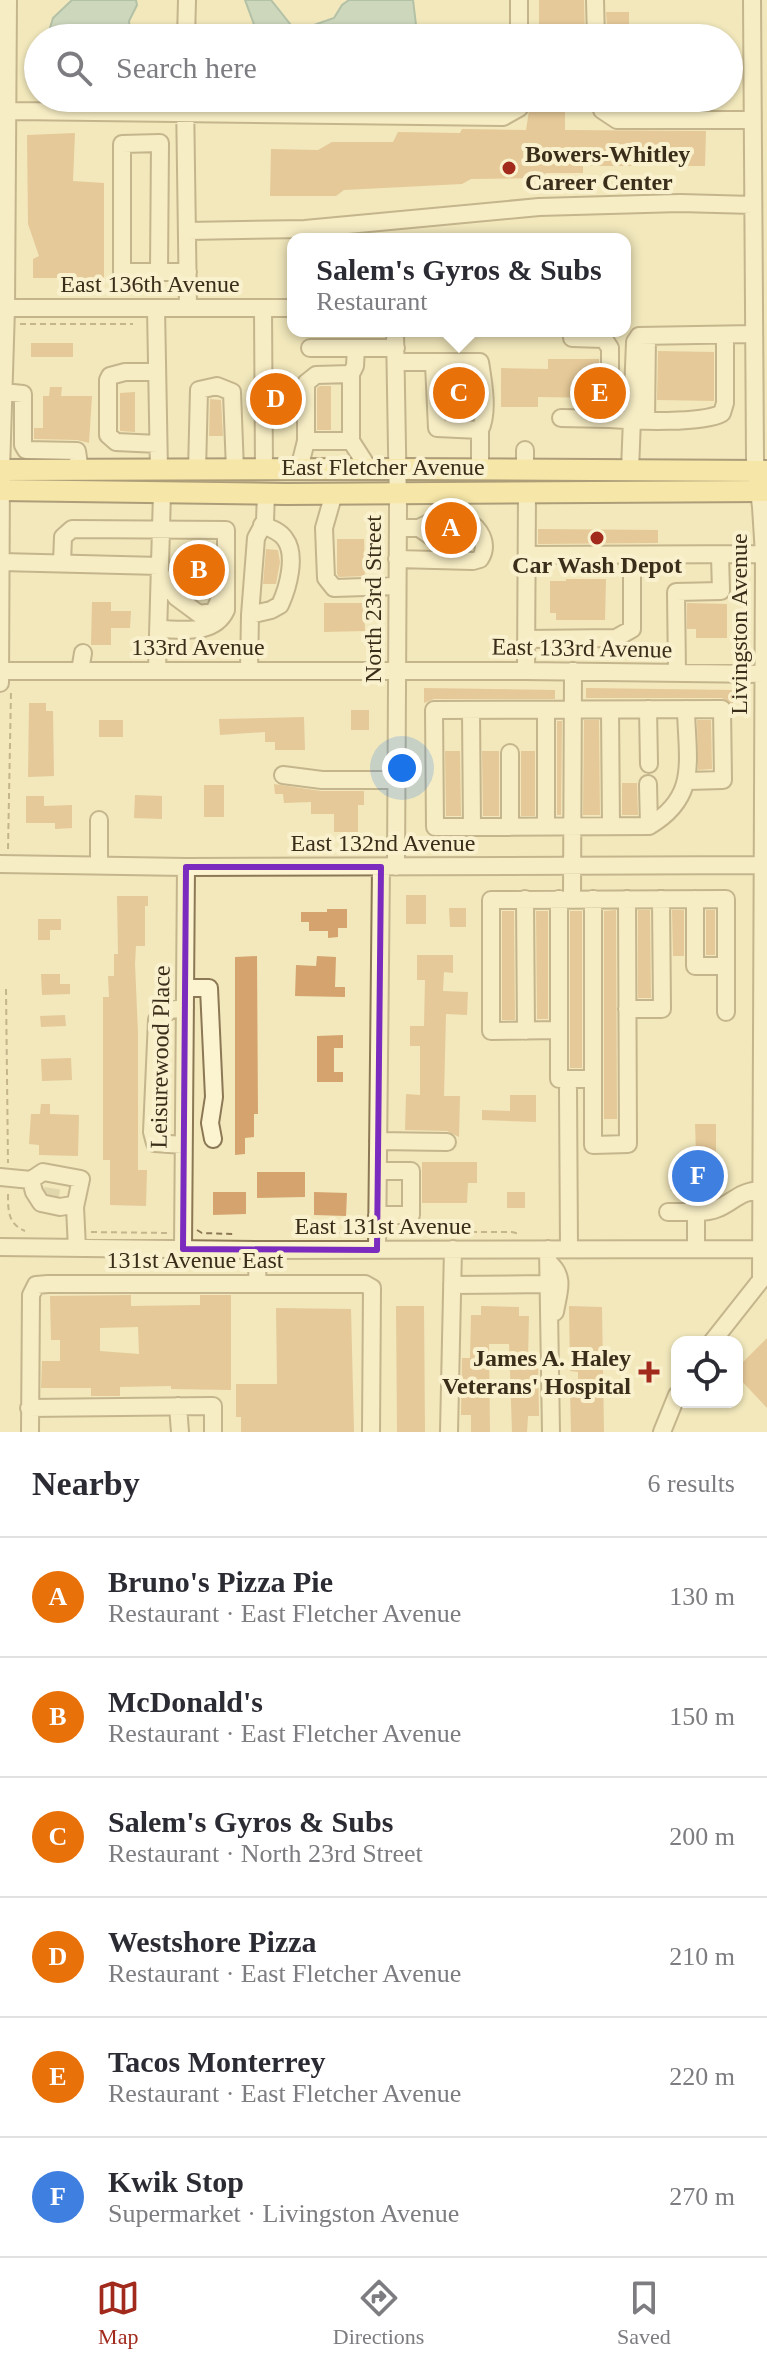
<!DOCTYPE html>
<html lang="en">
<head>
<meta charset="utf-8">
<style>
	body { margin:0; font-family:"Times New Roman",serif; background:#f2f2f3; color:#2b2b33 }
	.controls { position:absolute; right:24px; bottom:24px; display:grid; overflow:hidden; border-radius:16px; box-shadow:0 2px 6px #0004 }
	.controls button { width:72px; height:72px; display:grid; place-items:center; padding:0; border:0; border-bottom:2px solid #e1e1e2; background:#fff; color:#2b2b33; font:40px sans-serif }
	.you { position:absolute; left:402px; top:768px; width:28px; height:28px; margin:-20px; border:6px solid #fff; border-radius:50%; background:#1a73e8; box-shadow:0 0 0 12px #1a73e833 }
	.badge { display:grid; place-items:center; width:52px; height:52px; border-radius:50%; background:#a22a1d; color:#fff; font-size:26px; font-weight:700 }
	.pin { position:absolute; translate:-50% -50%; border:4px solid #fff; box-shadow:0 2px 8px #0006 }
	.popup { position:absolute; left:287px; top:233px; width:344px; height:104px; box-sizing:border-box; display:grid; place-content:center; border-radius:16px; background:#fff; filter:drop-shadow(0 2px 6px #0005); font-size:26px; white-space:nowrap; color:#7c7c81 }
	.popup b { font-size:30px; color:#2b2b33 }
	.popup::after { content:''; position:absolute; left:50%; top:100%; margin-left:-16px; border:16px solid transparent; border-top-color:#fff }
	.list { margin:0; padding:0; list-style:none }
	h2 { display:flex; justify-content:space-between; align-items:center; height:104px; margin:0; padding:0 32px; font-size:34px }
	h2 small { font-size:26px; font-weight:400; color:#7c7c81 }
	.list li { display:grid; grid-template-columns:52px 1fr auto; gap:24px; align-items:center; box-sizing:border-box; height:120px; padding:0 32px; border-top:2px solid #e1e1e2 }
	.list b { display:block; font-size:30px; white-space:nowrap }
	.list p { margin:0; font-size:26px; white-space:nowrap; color:#7c7c81 }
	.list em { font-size:26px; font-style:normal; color:#7c7c81 }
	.icon { flex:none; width:44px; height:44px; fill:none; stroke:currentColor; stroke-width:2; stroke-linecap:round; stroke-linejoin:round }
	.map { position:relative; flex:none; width:767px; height:1432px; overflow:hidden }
	.search { position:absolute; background:#fff; box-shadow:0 2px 6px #0004; left:24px; right:24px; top:24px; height:88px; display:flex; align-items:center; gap:20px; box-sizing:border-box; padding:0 28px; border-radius:44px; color:#7c7c81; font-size:30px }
	.sheet { height:824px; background:#fff }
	nav { display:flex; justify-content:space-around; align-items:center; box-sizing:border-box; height:112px; border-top:2px solid #e1e1e2; background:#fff; font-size:22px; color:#7c7c81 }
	nav a { display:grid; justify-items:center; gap:4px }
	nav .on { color:#a22a1d }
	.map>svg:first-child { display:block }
	.water { fill:#a1c3bd; stroke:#67928c; stroke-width:2 }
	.building { fill:#d5a46e; fill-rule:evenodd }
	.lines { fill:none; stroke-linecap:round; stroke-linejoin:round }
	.minor-tunnel { stroke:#cdc39c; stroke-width:16; stroke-dasharray:16 8; stroke-linecap:butt }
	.minor-casing { stroke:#8c7854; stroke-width:20 }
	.major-casing { stroke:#594429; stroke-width:24 }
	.path { stroke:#8c7854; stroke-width:2; stroke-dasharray:6 4; stroke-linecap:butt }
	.minor { stroke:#fcf4d0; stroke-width:16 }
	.major { stroke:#fbe58f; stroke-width:20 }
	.marked { fill:none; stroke:#7b2cbf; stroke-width:6; stroke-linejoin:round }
	.poi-dot { fill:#a22a1d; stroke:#f9f1cd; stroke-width:3 }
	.labels { text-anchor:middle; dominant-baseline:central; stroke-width:8; stroke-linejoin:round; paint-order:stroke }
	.poi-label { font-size:24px; font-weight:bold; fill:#3a2d1a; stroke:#f9f1cd; text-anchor:start }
	.street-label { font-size:24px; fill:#3a2d1a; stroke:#f9f1cd }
</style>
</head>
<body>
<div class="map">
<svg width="767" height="1432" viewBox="0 0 767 1432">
	<rect width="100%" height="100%" fill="#f2e8bc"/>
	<!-- water -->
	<path class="water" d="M 72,0 L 136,0 L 137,5 L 129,21 L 131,38 L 47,38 L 53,18 Z
		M 245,0 L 271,0 L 291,25 L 314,25 L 334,18 L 342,5 L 349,0 L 413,0 L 417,33 L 415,38 L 254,38 L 258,35 Z"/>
	<!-- building -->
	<path class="building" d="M 539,0 L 584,0 L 585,38 L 539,38 Z
		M 606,12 L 629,12 L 629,26 L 607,25 Z
		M 542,98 L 588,98 L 589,102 L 565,112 L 565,130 L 706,131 L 705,166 L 583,166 L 583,173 L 546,173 L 538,178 L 471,179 L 462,184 L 344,190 L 336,196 L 270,196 L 271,149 L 318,150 L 332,142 L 393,142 L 398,132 L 460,133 L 462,129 L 526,130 L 530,104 Z
		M 75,133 L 73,181 L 104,183 L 104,278 L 33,278 L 33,259 L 39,256 L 28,224 L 27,135 Z
		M 31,343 L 73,343 L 73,357 L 31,357 Z
		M 658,351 L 714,352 L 714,401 L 657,400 Z
		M 548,359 L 599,359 L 599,398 L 538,397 L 538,407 L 501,407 L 501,368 L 548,369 Z
		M 274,371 L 286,371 L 286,426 L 275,426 Z
		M 447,374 L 471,375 L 470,412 L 447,411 Z
		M 320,386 L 331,386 L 331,430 L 317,430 L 317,388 Z
		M 50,387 L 62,387 L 61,396 L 92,396 L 89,443 L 77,440 L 34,439 L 34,428 L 43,428 L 43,396 L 49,396 Z
		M 135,392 L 135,432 L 120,431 L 120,393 Z
		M 210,399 L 221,400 L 223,436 L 209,436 Z
		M 538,529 L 658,530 L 658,543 L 538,544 Z
		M 337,539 L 364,539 L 365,576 L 339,577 L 337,574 Z
		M 215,547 L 215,587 L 209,591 L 207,600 L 199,600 L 180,583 L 179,549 Z
		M 266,549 L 278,550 L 280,562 L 276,584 L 263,584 Z
		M 566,579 L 606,579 L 605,620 L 556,620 L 556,613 L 550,613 L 550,581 L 566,581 Z
		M 92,602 L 111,602 L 111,611 L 131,611 L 130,628 L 111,628 L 111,645 L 91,645 Z
		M 324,603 L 364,603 L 365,631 L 324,632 Z
		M 687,603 L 727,604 L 727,638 L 696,638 L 696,629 L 687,629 Z
		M 424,688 L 555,690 L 555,699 L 434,699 L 424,703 Z
		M 586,688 L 733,690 L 733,705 L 722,698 L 586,698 Z
		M 29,703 L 46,703 L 46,711 L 53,711 L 54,776 L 28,777 Z
		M 351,710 L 369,710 L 369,730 L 351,730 Z
		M 304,717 L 305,750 L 275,750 L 275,742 L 265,742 L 265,732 L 220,735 L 219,719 Z
		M 99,720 L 123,720 L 123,737 L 99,737 Z
		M 584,720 L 599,720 L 600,815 L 583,815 Z
		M 697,720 L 711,720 L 712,769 L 698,770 Z
		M 557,721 L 562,721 L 561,815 L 557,815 Z
		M 445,751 L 460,751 L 461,816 L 446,816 Z
		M 482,751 L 499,751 L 499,816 L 483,816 Z
		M 521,751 L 535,751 L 535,816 L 521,816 Z
		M 622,783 L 637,783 L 638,815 L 622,815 Z
		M 274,784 L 321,791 L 364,791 L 364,805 L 358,805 L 358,832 L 334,832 L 334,814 L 311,814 L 311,802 L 284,803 L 283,794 L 275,794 Z
		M 204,785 L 224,785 L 224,817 L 204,817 Z
		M 135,795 L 162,796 L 162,819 L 134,818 Z
		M 26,796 L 44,796 L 44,806 L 72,805 L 72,828 L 55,829 L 55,823 L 26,823 Z
		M 406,895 L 426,895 L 426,924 L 406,924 Z
		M 117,896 L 148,896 L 148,906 L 145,906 L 145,946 L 136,946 L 135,964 L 138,1033 L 138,1170 L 147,1170 L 146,1206 L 110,1205 L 110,1160 L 103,1160 L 103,997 L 109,997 L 108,976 L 114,976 L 114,954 L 118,954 Z
		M 449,908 L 466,908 L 466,927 L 450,927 Z
		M 327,909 L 347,909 L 347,928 L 338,928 L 338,937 L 328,938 L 328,931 L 309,931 L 309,922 L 301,922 L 301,912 L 327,912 Z
		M 616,910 L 617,1119 L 604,1119 L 604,911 Z
		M 638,910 L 650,910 L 651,998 L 638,998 Z
		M 672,910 L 684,910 L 684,956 L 673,956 Z
		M 706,910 L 715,910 L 715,955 L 706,955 Z
		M 502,911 L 514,911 L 515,1020 L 502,1020 Z
		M 536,911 L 548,911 L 548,1019 L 537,1019 Z
		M 570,911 L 582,911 L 582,1068 L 570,1068 Z
		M 38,919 L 61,919 L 61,930 L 50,930 L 50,940 L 38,940 Z
		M 417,955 L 453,955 L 453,973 L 444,972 L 443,991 L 468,992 L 467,1015 L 446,1014 L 444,1096 L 460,1096 L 459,1137 L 447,1131 L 405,1130 L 406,1094 L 420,1095 L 420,1046 L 410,1046 L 410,1026 L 424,1026 L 425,980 L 417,980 Z
		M 257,956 L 258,1114 L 254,1114 L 254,1137 L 245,1138 L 245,1154 L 235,1155 L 235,957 Z
		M 317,956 L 336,957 L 335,987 L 345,987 L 345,997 L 295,996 L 296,965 L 316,966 Z
		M 41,974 L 60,974 L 60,984 L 70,984 L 70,994 L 42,995 Z
		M 65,1015 L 66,1026 L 41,1027 L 40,1016 Z
		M 343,1035 L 343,1048 L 334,1048 L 334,1072 L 343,1072 L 343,1082 L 317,1082 L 317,1036 Z
		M 71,1058 L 72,1080 L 42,1081 L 41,1059 Z
		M 510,1095 L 536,1095 L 536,1122 L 482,1120 L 482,1110 L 510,1111 Z
		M 41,1104 L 50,1104 L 50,1114 L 79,1115 L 78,1156 L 39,1155 L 39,1145 L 29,1144 L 31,1114 L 40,1114 Z
		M 695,1124 L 716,1124 L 716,1153 L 696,1153 Z
		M 422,1162 L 477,1162 L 477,1183 L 468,1183 L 467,1203 L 422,1203 Z
		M 257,1172 L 305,1172 L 305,1197 L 257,1198 Z
		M 672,1172 L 720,1175 L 719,1194 L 671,1191 Z
		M 213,1192 L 246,1192 L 246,1214 L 213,1215 Z
		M 314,1192 L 347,1193 L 346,1216 L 314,1215 Z
		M 507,1192 L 525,1192 L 525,1208 L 507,1208 Z
		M 131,1295 L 131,1306 L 200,1305 L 200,1295 L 231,1295 L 231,1390 L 171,1389 L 171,1386 L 120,1387 L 120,1396 L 91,1396 L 91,1388 L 41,1388 L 42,1361 L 60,1361 L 60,1340 L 51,1340 L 50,1296 ZM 138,1327 L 139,1354 L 100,1351 L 100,1328 Z
		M 396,1306 L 424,1306 L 425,1432 L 397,1432 Z
		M 481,1306 L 519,1307 L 519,1316 L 529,1316 L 528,1358 L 538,1358 L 539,1416 L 528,1416 L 527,1432 L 512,1432 L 509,1344 L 489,1344 L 490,1432 L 471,1432 L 471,1415 L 461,1415 L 462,1358 L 470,1358 L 471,1315 L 481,1315 Z
		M 569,1306 L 602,1307 L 604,1432 L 571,1432 L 570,1390 L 578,1390 L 578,1372 L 570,1371 Z
		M 276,1308 L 351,1309 L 354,1432 L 241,1432 L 241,1417 L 236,1417 L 236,1384 L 277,1384 Z
		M 767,1338 L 767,1408 L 737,1376 L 737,1368 Z"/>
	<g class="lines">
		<!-- minor-tunnel -->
		<path class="minor-tunnel" d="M 43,1195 L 62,1198"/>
		<!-- minor casing -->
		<g class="minor-casing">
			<path id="minor" d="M 519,0 L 519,38
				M 595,0 L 596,38
				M 186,38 L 187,0
				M 185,98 L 188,308
				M 599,98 L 602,110 L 617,120 L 752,120
				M 3,101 L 8,109 L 14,111 L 503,117 L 519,108 L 519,98
				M 187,231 L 305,229 L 539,207 L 680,203 L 753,205
				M 159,271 L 160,143 L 122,144 L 122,272 L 188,272
				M 6,308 L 293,308
				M 156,308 L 159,471
				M 263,308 L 264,470
				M 395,331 L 398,507 L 396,867
				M 572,338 L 604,339 L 610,348 L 610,419 C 634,421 703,424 722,413 L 725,403 L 725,335
				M 310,348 L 356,348
				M 396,362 L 480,362 C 483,381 489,412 480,430 L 437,428 L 434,364
				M 157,372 L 125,372 L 110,376 L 108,380 L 108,435 L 116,442 L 158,444
				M 3,392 L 23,394 L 23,445 L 26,450 L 77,451 L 80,471
				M 561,418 L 610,419
				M 646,420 L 647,336
				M 306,441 L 351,441
				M 525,450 L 525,470
				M 299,469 L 306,441 L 306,383 L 316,375 L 351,374
				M 369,469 L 351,441 L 351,374 L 355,366 L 356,348 L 396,348
				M 480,469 L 480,430
				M 630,470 L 635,342 L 639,336 L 754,334
				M 197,471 L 199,390 L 217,386 L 232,392 L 235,470
				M 334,493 L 324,528 L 326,578 L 334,588 L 397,586
				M 419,528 L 432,537 L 481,535
				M 527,555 L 764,554
				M 397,559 L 473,561 L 480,559 C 488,547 483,533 472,524 L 429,523 L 419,528 L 398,528
				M 1,562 L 160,566
				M 62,563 L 63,537 L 72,529 L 226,530 L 226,610 C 214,636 182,629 158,629
				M 160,573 L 176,597 L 199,614 L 214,612 L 221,596
				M 250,615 L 271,610 L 280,605 C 288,588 297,555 285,539 C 280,531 270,528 262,525
				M 527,639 L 616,638 L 632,629 L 632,555
				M 0,671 L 526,671 L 767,674
				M 80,671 L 83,653
				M 157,671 L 162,493
				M 249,671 L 250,615 L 256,538 L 265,521 L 266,493
				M 526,671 L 527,492
				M 677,673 L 676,592 L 721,591 L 720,555
				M 0,683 L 1,470 L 6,308 L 8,0
				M 648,709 L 649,764
				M 686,709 C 687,760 699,797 649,826 L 435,827 L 434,710 C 530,710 626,709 722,709 L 723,780 L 687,781
				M 471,710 L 472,827
				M 546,710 L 546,826
				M 610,710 L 611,826
				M 510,753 L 510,827
				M 283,775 L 322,780 L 396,780
				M 648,784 L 649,826
				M 99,820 L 99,866
				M 0,864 L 186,867 L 767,865
				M 525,899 L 526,1031
				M 559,899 L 559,1079 L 593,1079
				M 572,899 L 573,671
				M 593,899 L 593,1145 L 628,1144 L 627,899
				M 695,899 L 695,966 L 726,966
				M 185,988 L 209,988 L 214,1097 L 210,1123 L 213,1139
				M 627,1009 L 662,1009 L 661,899
				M 559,1030 L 491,1031 L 491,900 L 726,899 L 726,1012
				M 568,1089 L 569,1249
				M 378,1141 L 447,1142
				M 183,1145 L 155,1143 L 152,1132 L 157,1020 L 170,1010 L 185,1008
				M 0,1177 L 31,1180 L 43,1172 L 81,1179 L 75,1207 L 77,1248
				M 31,1180 L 34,1192 L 41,1203 L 60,1207 L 72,1205
				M 668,1212 L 696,1212 L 696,1249
				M 696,1212 C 729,1213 732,1191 761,1190
				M 377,1215 L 411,1215 L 411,1171 L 378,1171
				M 0,1247 L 258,1250 L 767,1249
				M 183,1249 L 186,867
				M 548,1249 L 551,1432
				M 377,1250 L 381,867
				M 549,1263 C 566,1277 558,1293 555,1312
				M 257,1284 L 258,1250
				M 452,1285 L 547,1284
				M 712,1342 L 761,1280 L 764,554 L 761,507 L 755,459 L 752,0
				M 178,1406 L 180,1432
				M 29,1408 L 213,1406 L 213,1432
				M 30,1432 L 31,1295 L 36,1285 L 48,1284 L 365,1284 L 372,1288 L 371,1432
				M 449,1432 L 453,1249
				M 662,1432 L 677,1395"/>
		</g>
		<!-- major casing -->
		<g class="major-casing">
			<path id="major" d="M 0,470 L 398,469 L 767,471
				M 0,490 L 286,494 L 767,491"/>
		</g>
		<!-- path -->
		<path class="path" d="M 20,324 L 133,324
			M 8,849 L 11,692
			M 6,989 L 8,1163
			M 8,1194 C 8,1211 8,1224 25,1231
			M 197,1230 L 202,1233 L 234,1234
			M 91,1232 L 169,1233
			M 391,1232 L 512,1232 L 520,1234
			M 324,1234 L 361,1231"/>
		<!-- minor -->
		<use href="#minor" class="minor"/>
		<!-- major -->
		<use href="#major" class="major"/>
	</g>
	<!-- marked area -->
	<path d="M0 0H767V1432H0ZM 186,867 L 381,867 L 377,1250 L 183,1249 Z" fill="#f2e8bc" fill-opacity=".55" fill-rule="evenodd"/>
	<path class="marked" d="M 186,867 L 381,867 L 377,1250 L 183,1249 Z"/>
	<!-- markers -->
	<g class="poi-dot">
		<circle cx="509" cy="168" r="8"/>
		<circle cx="597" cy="538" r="8"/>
		<path d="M645 1360h8v8h8v8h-8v8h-8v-8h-8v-8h8z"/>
	</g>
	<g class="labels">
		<!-- poi labels -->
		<g class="poi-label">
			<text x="525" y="154">Bowers-Whitley<tspan x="525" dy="28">Career Center</tspan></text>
			<text x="597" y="565" text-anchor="middle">Car Wash Depot</text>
			<text x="631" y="1358" text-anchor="end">James A. Haley<tspan x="631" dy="28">Veterans' Hospital</tspan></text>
		</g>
		<!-- street labels -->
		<g class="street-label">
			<text x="150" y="284">East 136th Avenue</text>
			<text x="383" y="467">East Fletcher Avenue</text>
			<text transform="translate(373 599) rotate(-90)">North 23rd Street</text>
			<text transform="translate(739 624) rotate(-90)">Livingston Avenue</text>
			<text x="198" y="647">133rd Avenue</text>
			<text transform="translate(582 648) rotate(1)">East 133rd Avenue</text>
			<text x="383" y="843">East 132nd Avenue</text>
			<text transform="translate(160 1057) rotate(-89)">Leisurewood Place</text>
			<text x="383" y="1226">East 131st Avenue</text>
			<text x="195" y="1260">131st Avenue East</text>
		</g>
	</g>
</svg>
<div class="controls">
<button><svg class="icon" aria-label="locate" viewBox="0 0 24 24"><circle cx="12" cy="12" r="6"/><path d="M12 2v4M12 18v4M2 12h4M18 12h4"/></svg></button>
</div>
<div class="you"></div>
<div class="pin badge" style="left:451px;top:528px;background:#e8710a">A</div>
<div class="pin badge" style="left:199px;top:570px;background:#e8710a">B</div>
<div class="pin badge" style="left:459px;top:393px;background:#e8710a">C</div>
<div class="popup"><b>Salem's Gyros &amp; Subs</b>Restaurant</div>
<div class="pin badge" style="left:276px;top:399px;background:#e8710a">D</div>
<div class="pin badge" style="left:600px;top:393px;background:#e8710a">E</div>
<div class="pin badge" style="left:698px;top:1176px;background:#3f7fe0">F</div>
<div class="search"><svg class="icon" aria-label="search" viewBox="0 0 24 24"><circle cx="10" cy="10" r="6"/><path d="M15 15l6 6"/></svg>Search here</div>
</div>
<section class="sheet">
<h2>Nearby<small>6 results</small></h2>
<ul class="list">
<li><span class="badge" style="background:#e8710a">A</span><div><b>Bruno's Pizza Pie</b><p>Restaurant · East Fletcher Avenue</p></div><em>130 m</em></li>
<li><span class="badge" style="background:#e8710a">B</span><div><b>McDonald's</b><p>Restaurant · East Fletcher Avenue</p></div><em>150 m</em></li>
<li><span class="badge" style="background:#e8710a">C</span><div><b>Salem's Gyros &amp; Subs</b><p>Restaurant · North 23rd Street</p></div><em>200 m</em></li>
<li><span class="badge" style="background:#e8710a">D</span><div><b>Westshore Pizza</b><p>Restaurant · East Fletcher Avenue</p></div><em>210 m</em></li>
<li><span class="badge" style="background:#e8710a">E</span><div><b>Tacos Monterrey</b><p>Restaurant · East Fletcher Avenue</p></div><em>220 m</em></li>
<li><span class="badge" style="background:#3f7fe0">F</span><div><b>Kwik Stop</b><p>Supermarket · Livingston Avenue</p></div><em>270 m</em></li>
</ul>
</section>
<nav>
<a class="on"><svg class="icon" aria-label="map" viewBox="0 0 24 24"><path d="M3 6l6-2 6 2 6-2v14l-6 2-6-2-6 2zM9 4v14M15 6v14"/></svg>Map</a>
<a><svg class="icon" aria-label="directions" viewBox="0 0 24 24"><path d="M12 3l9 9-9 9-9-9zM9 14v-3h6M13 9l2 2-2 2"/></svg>Directions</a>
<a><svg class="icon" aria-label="saved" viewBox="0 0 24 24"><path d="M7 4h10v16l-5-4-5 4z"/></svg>Saved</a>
</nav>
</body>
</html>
